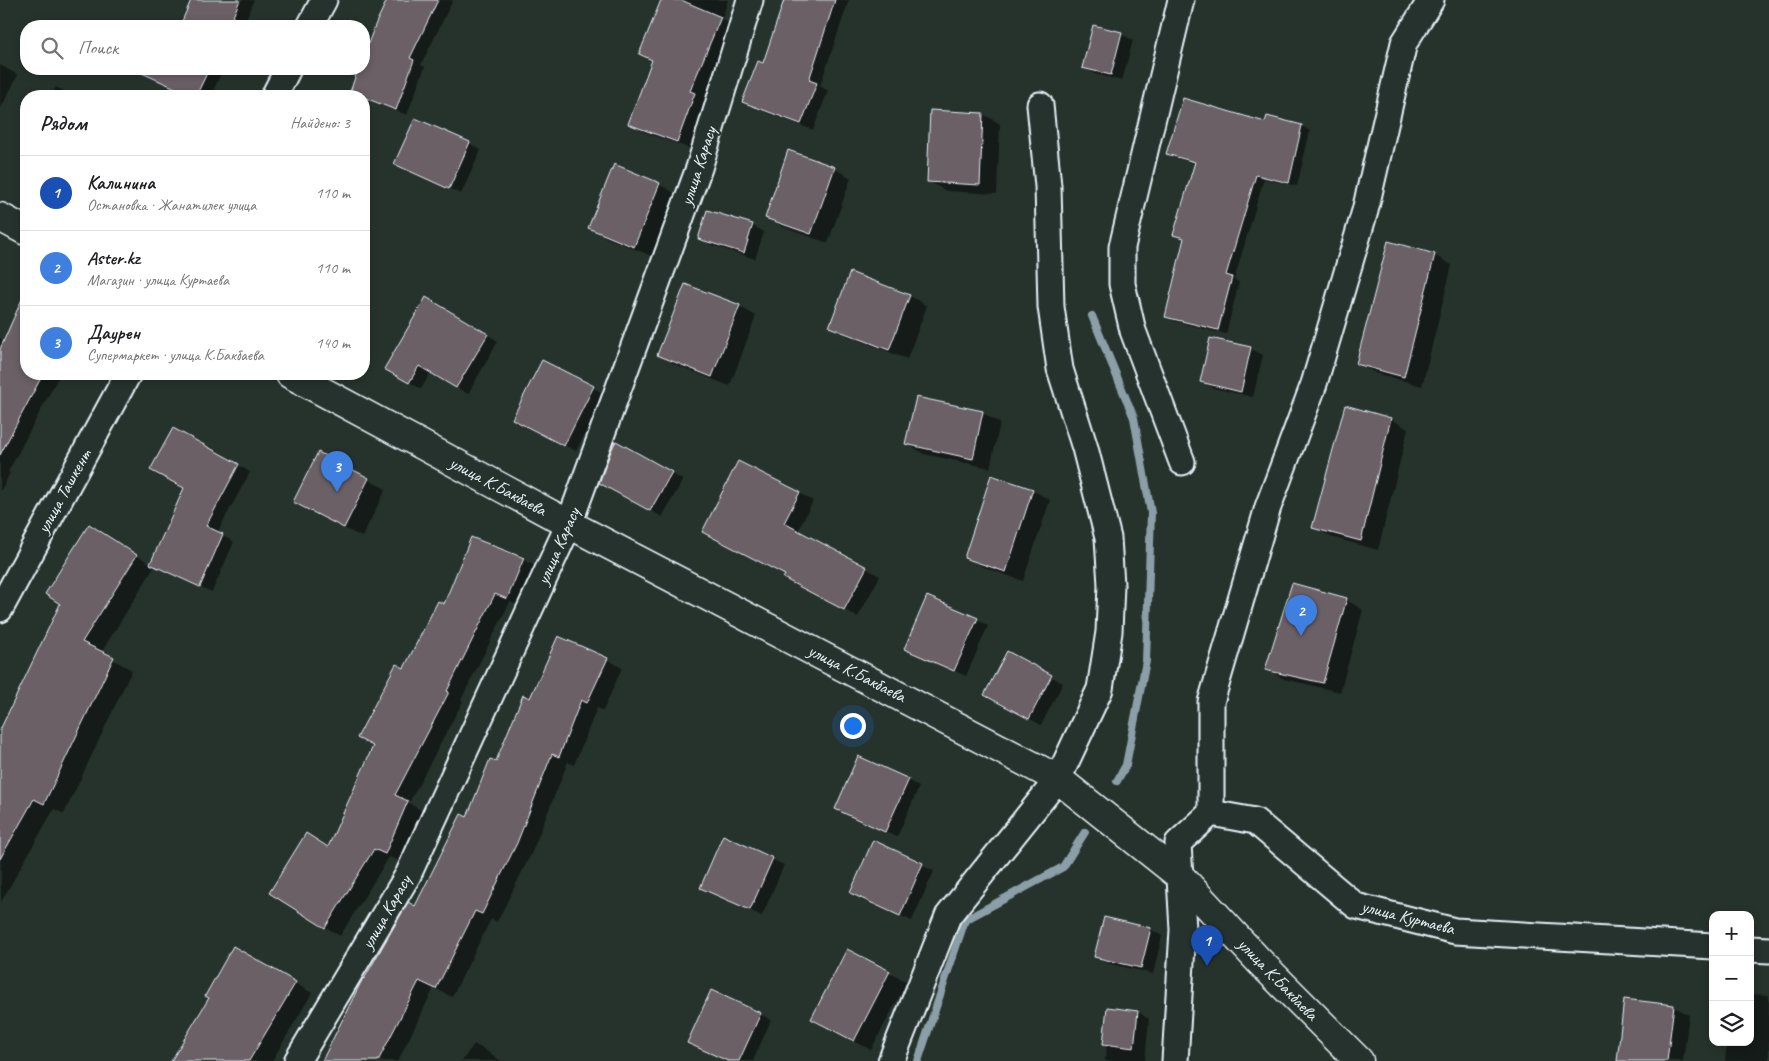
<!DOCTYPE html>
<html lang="ru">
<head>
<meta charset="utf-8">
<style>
	body { margin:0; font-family:Caveat,sans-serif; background:#f6f6f6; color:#202124 }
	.controls { position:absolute; right:15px; bottom:15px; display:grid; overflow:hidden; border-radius:10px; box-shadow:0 2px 8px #0003 }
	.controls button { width:45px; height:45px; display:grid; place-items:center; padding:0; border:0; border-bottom:1px solid #e0e0e0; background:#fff; color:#202124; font:25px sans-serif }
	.you { position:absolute; left:852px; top:725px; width:18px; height:18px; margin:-12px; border:4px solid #fff; border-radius:50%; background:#1a73e8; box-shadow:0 0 0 8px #1a73e833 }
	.badge { display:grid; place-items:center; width:32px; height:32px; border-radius:50%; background:#847042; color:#fff; font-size:16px; font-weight:700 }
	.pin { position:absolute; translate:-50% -41px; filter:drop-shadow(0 1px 2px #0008) }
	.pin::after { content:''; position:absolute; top:26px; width:18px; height:15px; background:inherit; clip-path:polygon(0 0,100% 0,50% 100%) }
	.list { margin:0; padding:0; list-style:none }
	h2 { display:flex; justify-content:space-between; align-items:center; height:65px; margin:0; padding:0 20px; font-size:21px }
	h2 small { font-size:16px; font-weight:400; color:#757577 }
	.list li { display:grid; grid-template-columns:32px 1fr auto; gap:15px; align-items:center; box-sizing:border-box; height:75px; padding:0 20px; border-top:1px solid #e0e0e0 }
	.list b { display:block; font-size:19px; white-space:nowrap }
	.list p { margin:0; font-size:16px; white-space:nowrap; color:#757577 }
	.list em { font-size:16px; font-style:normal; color:#757577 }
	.icon { flex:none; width:28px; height:28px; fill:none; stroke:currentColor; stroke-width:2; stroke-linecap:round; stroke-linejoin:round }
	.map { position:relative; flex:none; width:1769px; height:1061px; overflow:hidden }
	.search { position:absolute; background:#fff; box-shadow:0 2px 8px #0003; left:20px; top:20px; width:350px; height:55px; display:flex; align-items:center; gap:12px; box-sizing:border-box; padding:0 18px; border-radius:20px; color:#757577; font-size:19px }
	.panel { position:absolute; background:#fff; box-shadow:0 2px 8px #0003; left:20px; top:90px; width:350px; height:290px; border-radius:20px }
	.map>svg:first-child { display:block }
	.shadow { fill:#0007 }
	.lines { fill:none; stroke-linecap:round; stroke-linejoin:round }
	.stream { stroke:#8c9fa8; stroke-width:8 }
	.building { fill:#6b6166; stroke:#e8f1f8 }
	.minor-casing { stroke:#e8f1f8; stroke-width:29 }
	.tertiary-casing { stroke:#e8f1f8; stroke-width:31 }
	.minor { stroke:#26332d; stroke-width:25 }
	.tertiary { stroke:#26332d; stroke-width:28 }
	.labels { text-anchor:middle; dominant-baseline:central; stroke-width:4; stroke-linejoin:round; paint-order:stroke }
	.street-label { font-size:18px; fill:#e8f1f8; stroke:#26332d }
</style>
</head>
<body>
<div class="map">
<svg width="1769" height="1061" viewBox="0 0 1769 1061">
	<rect width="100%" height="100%" fill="#26332d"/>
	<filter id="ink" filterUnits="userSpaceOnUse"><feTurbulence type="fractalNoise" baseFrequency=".02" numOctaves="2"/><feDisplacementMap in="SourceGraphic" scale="10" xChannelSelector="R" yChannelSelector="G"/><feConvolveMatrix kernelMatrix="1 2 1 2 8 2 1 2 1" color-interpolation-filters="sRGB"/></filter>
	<g filter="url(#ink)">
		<!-- shadow -->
		<path class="shadow" d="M 192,0 L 254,0 L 243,26 L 180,26 Z
			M 388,0 L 453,0 L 421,65 L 425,67 L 407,115 L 364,98 L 364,96 L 360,96 L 351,91 L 359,69 L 364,69 L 364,58 L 377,23 Z
			M 662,0 L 728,0 L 722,19 L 734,26 L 704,99 L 709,102 L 691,149 L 644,132 L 630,124 L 652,61 L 640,54 Z
			M 785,0 L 849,0 L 820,86 L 828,91 L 813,130 L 755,108 L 744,101 L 764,64 Z
			M 1121,34 L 1133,40 L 1122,81 L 1095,74 L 1083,67 Z
			M 0,65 L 18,75 L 0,110 Z
			M 162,69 L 223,69 L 211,96 L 193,96 L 169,86 L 158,79 Z
			M 56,87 L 73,96 L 51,96 Z
			M 931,111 L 983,114 L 1000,124 L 997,194 L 946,191 L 928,181 Z
			M 1268,118 L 1302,126 L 1310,131 L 1297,186 L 1264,179 L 1234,280 L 1239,282 L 1226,334 L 1219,332 L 1233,277 L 1230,277 L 1217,332 L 1174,321 L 1166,316 L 1185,240 L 1175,235 L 1196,164 L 1176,158 L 1168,153 L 1266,124 Z
			M 469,143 L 481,150 L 461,194 L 396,164 Z
			M 834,168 L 851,178 L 828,243 L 783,227 L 766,217 Z
			M 659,184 L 676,194 L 652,256 L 607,238 L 590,228 Z
			M 364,192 L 367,194 L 364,201 Z
			M 752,225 L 764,232 L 755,259 L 711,245 L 700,238 Z
			M 1434,255 L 1452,265 L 1422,386 L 1375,373 L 1357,363 Z
			M 851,273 L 910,296 L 927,306 L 907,359 L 848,336 L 831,326 Z
			M 26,293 L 26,374 L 60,374 L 8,472 L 10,473 L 0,492 L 0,338 L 5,341 Z
			M 427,299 L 498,341 L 468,394 L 431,372 L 421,389 L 386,368 Z
			M 739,306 L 756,316 L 730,386 L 676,365 L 659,355 Z
			M 1211,339 L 1251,349 L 1263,355 L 1253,397 L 1213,388 L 1201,381 Z
			M 542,361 L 605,394 L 576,451 L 525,425 Z
			M 917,398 L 983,413 L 1000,423 L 990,468 L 924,454 L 907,444 Z
			M 1391,419 L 1408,429 L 1378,550 L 1331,537 L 1314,527 Z
			M 617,443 L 683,480 L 662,517 L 601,482 Z
			M 319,454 L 386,489 L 362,537 L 312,512 Z
			M 238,465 L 250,472 L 217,533 L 234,542 L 212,592 L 155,566 L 101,653 L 132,670 L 64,814 L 54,809 L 1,902 L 0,733 L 108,537 L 151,564 Z
			M 1032,490 L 1050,500 L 1023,581 L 983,567 L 966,557 Z
			M 799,493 L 813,501 L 798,531 L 880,576 L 858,617 L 799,585 L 786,575 L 717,540 Z
			M 523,559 L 538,568 L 522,606 L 510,602 L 461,700 L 463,701 L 409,803 L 422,811 L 400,861 L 389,857 L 340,936 L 271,893 L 329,848 L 374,746 L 405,670 L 445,606 Z
			M 1346,600 L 1363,610 L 1340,692 L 1284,679 L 1267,669 Z
			M 977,619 L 988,626 L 966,676 L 905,648 Z
			M 1007,653 L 1063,683 L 1041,725 L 997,701 Z
			M 607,659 L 622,668 L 603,711 L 597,708 L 574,765 L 568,762 L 532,852 L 497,922 L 491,919 L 452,997 L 434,988 L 398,1061 L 323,1061 L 467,818 L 531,700 Z
			M 908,780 L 919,787 L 897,837 L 836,809 Z
			M 724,837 L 784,865 L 762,916 L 702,888 Z
			M 874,842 L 934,871 L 912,921 L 851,893 Z
			M 1150,929 L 1162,936 L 1153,974 L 1107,963 L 1095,956 Z
			M 234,948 L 312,993 L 272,1061 L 173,1061 L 210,998 Z
			M 889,972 L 907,982 L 871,1050 L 812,1019 Z
			M 1750,994 L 1769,995 L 1769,1061 L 1725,1061 L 1727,1042 L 1750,1042 Z
			M 1673,1006 L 1689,1015 L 1683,1061 L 1618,1061 Z
			M 1108,1009 L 1138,1012 L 1149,1019 L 1145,1061 L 1105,1061 L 1107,1045 L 1104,1043 Z
			M 760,1014 L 771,1020 L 753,1061 L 727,1061 L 689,1042 Z
			M 474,1044 L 485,1050 L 501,1061 L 462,1061 Z"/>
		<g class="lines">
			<!-- stream -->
			<path class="stream" d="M 1092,316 L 1134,418 L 1151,513 L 1146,661 L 1126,765 L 1117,781
				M 918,1061 L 965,920 L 1063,867 L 1085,832"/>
		</g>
		<!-- building -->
		<path class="building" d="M 191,0 L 240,0 L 229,26 L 180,26 Z
			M 387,0 L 438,0 L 410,58 L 414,60 L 396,110 L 350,92 L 358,69 L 364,69 L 364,54 L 376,23 Z
			M 661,0 L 681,0 L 721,17 L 690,91 L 695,93 L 677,142 L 628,124 L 652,60 L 639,54 Z
			M 784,0 L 835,0 L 809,80 L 817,83 L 801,124 L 742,102 L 758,61 L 763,63 Z
			M 1093,25 L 1122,32 L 1111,75 L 1082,68 Z
			M 133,69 L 209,69 L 196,96 L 193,96 Z
			M 1183,98 L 1265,122 L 1267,116 L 1302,125 L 1289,183 L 1256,175 L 1226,275 L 1232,277 L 1218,330 L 1165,317 L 1184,238 L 1173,235 L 1195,162 L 1166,154 Z
			M 930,110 L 983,113 L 980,185 L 927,182 Z
			M 415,118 L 470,142 L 449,189 L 394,164 Z
			M 788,150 L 835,167 L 811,234 L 765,218 Z
			M 614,164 L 660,183 L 634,247 L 588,228 Z
			M 707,210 L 753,224 L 744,253 L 698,239 Z
			M 1388,241 L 1435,254 L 1404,377 L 1356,364 Z
			M 850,272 L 910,295 L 889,350 L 829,327 Z
			M 685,284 L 740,305 L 712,377 L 657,355 Z
			M 26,290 L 26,374 L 43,374 L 0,455 L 0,349 Z
			M 426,297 L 488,334 L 456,388 L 419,366 L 409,383 L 384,369 Z
			M 1210,338 L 1251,347 L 1241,392 L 1200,382 Z
			M 542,360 L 594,386 L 564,446 L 512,419 Z
			M 916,397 L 983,411 L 973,459 L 905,444 Z
			M 1345,405 L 1391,418 L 1361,541 L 1312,528 Z
			M 173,428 L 239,464 L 206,526 L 223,534 L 200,587 L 150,564 L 184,488 L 150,470 Z
			M 616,441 L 672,472 L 650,511 L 599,483 L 611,451 Z
			M 318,452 L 369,478 L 344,528 L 293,502 Z
			M 738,461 L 800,492 L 784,523 L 867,567 L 844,610 L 783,578 L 785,575 L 702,532 Z
			M 991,475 L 1033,489 L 1006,572 L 964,558 Z
			M 89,524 L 137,555 L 82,642 L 114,657 L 44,804 L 34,799 L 0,859 L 0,730 L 60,604 L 45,594 Z
			M 471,537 L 524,558 L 507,599 L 495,594 L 447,691 L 449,692 L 395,795 L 408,801 L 385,854 L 374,849 L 325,928 L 269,893 L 306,833 L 328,847 L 373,746 L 357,738 L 396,664 L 404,668 L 438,601 L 444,604 Z
			M 1292,583 L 1347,598 L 1323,683 L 1265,670 Z
			M 927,596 L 978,618 L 954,671 L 904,649 Z
			M 558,636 L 608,658 L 587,703 L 581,700 L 559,757 L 552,754 L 517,843 L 482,914 L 475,911 L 436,989 L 419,981 L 378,1061 L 322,1061 L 363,978 L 364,979 L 408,902 L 415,906 L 461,814 L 467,817 L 490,759 L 496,761 L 523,695 L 530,698 Z
			M 1007,651 L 1052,675 L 1029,719 L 984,695 Z
			M 858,756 L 909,779 L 885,832 L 835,809 Z
			M 723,835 L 773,858 L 750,910 L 700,888 Z
			M 873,840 L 923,863 L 900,916 L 850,893 Z
			M 1104,917 L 1151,928 L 1141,968 L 1094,957 Z
			M 233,946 L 296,982 L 249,1061 L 171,1061 L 209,998 L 205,996 Z
			M 847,949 L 890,971 L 854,1041 L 811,1019 Z
			M 711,990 L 761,1013 L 739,1061 L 728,1061 L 687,1043 Z
			M 1624,999 L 1674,1005 L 1667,1061 L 1617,1061 Z
			M 1107,1007 L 1138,1011 L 1134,1048 L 1103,1044 Z"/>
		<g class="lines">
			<!-- minor casing -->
			<g class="minor-casing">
				<path id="minor" d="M 1181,0 L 1122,247 L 1122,284 L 1133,331 L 1182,462
					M 310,26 L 324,0
					M 274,96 L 288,69
					M 0,609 L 128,374
					M 1211,813 L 1211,702 L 1268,507 L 1314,384 L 1365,211 L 1404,43 L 1431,0
					M 1750,949 L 1769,950
					M 297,1061 L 408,875 L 569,524 L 699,168 L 750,0
					M 891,1061 L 948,916 L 1058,779 L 1100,689 L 1109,632 L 1111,585 L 1108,538 L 1085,448 L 1060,369 L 1051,307 L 1048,186 L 1040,105
					M 1175,1061 L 1183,930 L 1178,843 L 1211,813 L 1255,821 L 1356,906 L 1455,931 L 1713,946"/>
			</g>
			<!-- tertiary casing -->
			<g class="tertiary-casing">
				<path id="tertiary" d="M 0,217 L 26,231
					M 290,374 L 569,524 L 1058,779 L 1180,876 L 1259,961 L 1359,1061"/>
			</g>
			<!-- minor -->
			<use href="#minor" class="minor"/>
			<!-- tertiary -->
			<use href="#tertiary" class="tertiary"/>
		</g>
	</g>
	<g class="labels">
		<!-- street labels -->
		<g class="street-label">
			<text transform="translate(698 166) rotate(-72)">улица Карасу</text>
			<text transform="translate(498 486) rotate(28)">улица К.Бакбаева</text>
			<text transform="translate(64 491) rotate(-61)">улица Ташкент</text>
			<text transform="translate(558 546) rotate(-66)">улица Карасу</text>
			<text transform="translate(857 673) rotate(27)">улица К.Бакбаева</text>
			<text transform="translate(386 912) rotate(-60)">улица Карасу</text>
			<text transform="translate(1408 917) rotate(14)">улица Куртаева</text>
			<text transform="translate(1278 979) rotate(46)">улица К.Бакбаева</text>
		</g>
	</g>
</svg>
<div class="controls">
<button>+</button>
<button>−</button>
<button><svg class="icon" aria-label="layers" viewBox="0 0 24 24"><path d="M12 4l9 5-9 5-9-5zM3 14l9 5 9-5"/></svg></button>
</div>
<div class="you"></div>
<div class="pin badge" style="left:1207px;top:966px;background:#1a4fb4">1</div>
<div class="pin badge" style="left:1301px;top:636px;background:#3f7fe0">2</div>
<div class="pin badge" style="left:337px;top:492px;background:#3f7fe0">3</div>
<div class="search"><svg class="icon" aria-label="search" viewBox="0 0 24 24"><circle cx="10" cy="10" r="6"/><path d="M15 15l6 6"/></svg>Поиск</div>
<section class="panel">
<h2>Рядом<small>Найдено: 3</small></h2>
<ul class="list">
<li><span class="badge" style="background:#1a4fb4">1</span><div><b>Калинина</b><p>Остановка · Жанатилек улица</p></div><em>110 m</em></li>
<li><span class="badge" style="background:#3f7fe0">2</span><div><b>Aster.kz</b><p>Магазин · улица Куртаева</p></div><em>110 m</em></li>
<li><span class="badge" style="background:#3f7fe0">3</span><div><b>Даурен</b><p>Супермаркет · улица К.Бакбаева</p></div><em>140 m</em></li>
</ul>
</section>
</div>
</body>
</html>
